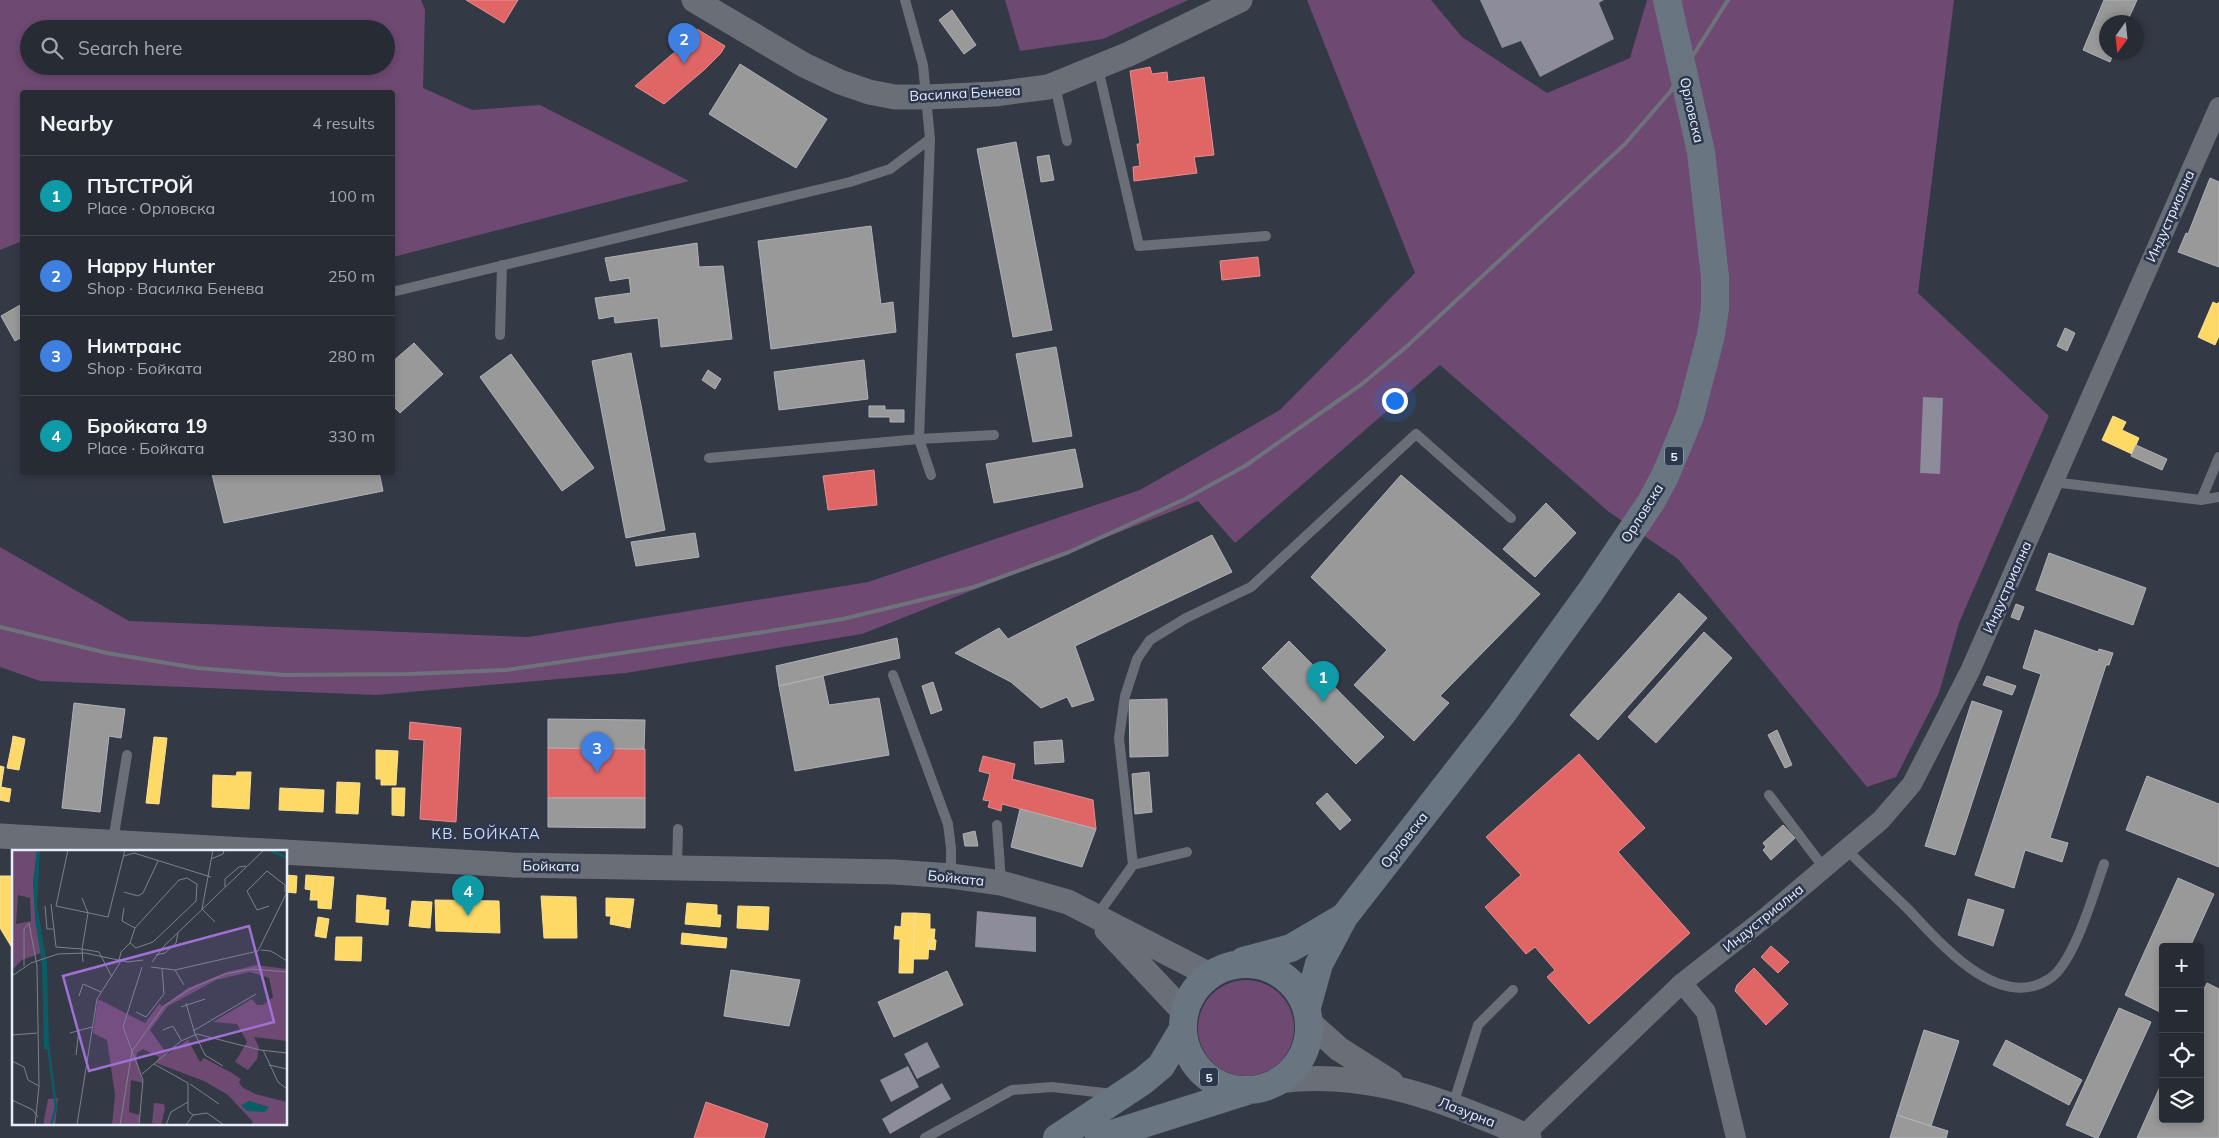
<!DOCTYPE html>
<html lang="en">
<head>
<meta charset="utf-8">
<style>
	body { margin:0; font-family:Mulish,sans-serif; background:#2e333c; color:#f1f3f6 }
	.controls { position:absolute; right:15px; bottom:15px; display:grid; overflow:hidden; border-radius:5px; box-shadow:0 2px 8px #0003 }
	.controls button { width:45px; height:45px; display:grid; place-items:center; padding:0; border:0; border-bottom:1px solid #42474f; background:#262b34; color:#f1f3f6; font:25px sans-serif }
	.compass { position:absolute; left:2099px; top:15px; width:45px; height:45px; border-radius:50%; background:#262b34; box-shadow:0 2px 8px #0003; rotate:195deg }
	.you { position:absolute; left:1394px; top:400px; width:18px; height:18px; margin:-12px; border:4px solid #fff; border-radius:50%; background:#1a73e8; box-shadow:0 0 0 8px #1a73e833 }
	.badge { display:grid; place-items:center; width:32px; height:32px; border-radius:50%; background:#a8afbc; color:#fff; font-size:16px; font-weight:700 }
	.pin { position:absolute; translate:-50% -41px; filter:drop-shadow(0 1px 2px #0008) }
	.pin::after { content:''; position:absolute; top:26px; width:18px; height:15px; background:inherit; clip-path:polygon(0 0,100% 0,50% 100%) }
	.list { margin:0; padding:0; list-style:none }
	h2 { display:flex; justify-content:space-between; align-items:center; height:65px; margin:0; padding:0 20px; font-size:21px }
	h2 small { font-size:16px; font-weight:400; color:#a4a7ac }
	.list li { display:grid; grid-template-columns:32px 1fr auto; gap:15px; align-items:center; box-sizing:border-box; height:80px; padding:0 20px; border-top:1px solid #42474f }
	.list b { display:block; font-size:19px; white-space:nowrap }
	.list p { margin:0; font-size:16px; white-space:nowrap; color:#a4a7ac }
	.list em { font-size:16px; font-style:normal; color:#a4a7ac }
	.icon { flex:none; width:28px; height:28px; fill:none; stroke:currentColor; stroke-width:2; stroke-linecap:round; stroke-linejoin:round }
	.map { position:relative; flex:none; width:2219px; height:1138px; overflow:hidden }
	.search { position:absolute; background:#262b34; box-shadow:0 2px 8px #0003; left:20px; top:20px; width:375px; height:55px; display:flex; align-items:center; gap:12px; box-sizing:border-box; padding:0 18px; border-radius:28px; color:#a4a7ac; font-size:19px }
	.panel { position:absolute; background:#262b34; box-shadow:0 2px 8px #0003; left:20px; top:90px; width:375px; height:385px; border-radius:5px }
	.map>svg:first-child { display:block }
	.green { fill:#6e4972; fill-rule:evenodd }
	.homes { fill:#ffd966; stroke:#f8df93 }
	.shops { fill:#e06666; stroke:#e28f93 }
	.industry { fill:#999; stroke:#b0b2b7 }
	.building { fill:#8c8c9b }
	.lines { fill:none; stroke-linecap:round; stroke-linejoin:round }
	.service { stroke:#696e77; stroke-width:10 }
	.minor { stroke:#696e77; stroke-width:20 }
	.tertiary { stroke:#696e77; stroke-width:25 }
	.primary { stroke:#697682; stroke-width:28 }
	.rail { stroke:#6e727b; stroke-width:4 }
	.labels { text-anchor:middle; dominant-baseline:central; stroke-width:5; stroke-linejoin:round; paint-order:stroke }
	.shield { fill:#2c364c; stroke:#afb7c7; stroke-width:1 }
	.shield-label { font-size:12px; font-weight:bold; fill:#e7eefc }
	.street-label { font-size:14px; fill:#e7eefc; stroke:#2c364c }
	.neighbourhood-label { font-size:15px; letter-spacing:1px; fill:#cddbf7; stroke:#2c364c }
	.inset-river { fill:none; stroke:#0b5d65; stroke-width:2.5 }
	.inset-road { fill:none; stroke:#7b818e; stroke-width:1 }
	.view { fill:#a170d4; fill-opacity:0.15; stroke:#a170d4; stroke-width:2.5 }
	.inset-edge { fill:none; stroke:#e7eefc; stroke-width:2.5 }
</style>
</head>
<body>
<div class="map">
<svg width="2219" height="1138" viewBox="0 0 2219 1138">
	<rect width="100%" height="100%" fill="#333945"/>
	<!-- green -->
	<path class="green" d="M 0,0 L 421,0 L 425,10 L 423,88 L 472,110 L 540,105 L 689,181 L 393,257 L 392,92 L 22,92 L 22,241 L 0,250 ZM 29,29 L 386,29 L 386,66 L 29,66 Z
		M 1005,0 L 1188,0 L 1103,39 L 1020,51 Z
		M 1307,0 L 1431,0 L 1462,37 L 1547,93 L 1630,58 L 1647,0 L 1954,0 L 1918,293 L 2049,416 L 1959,623 L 1939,693 L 1896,777 L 1867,787 L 1678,559 L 1609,512 L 1440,365 L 1235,543 L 1198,501 L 862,634 L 626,673 L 376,695 L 40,681 L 0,667 L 0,547 L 129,621 L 528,637 L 868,582 L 1140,490 L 1280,410 L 1415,273 Z
		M1198 1028a48 48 0 1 1 96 0a48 48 0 1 1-96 0Z"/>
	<!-- homes -->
	<path class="homes" d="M 2213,302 L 2217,304 L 2219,302 L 2219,336 L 2215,345 L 2198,337 Z
		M 2113,416 L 2126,422 L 2122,430 L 2139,438 L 2132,454 L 2102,440 Z
		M 13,736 L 25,739 L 24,745 L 12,743 Z
		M 154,737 L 167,738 L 159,804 L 146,803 Z
		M 12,743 L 24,745 L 19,770 L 7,768 Z
		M 376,750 L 398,751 L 396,785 L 381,785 L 381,779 L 376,779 Z
		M 0,766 L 4,767 L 1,787 L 11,789 L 9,802 L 0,800 Z
		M 237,772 L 251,772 L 249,809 L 212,807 L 213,775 L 236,776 Z
		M 337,782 L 360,783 L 358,814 L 336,813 Z
		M 280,788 L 324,790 L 323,812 L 279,810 Z
		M 392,788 L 405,788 L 404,816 L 392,815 Z
		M 286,875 L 297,876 L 296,893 L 286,892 Z
		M 306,875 L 334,877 L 331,909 L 318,908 L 318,900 L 310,900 L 311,890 L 305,889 Z
		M 0,876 L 14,876 L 14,951 L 0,928 Z
		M 357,895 L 386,898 L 385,910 L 389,910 L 388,925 L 356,922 Z
		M 541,896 L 576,897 L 577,938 L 544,938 Z
		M 606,898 L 634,899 L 630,928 L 610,924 L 611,916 L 606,916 Z
		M 435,900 L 499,901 L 500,933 L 436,931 Z
		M 412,901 L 432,902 L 430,928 L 409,926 Z
		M 687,903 L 717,905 L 717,915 L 721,915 L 720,927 L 685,924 Z
		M 738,906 L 769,907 L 768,930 L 737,928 Z
		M 902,913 L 915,913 L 913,973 L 899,973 L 900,939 L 894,939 L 895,926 L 901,927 Z
		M 915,913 L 930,914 L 930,929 L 935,929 L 934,940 L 929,939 L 928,959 L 913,959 Z
		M 318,917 L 329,919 L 326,938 L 315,936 Z
		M 682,933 L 727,938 L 726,948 L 681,944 Z
		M 336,937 L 362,937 L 361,961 L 335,960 Z
		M 929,939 L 936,940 L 935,950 L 928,949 Z"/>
	<!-- shops -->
	<path class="shops" d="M 466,0 L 518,0 L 504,23 Z
		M 697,29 L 725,46 L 721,53 L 704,70 L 664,104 L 635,86 L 683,45 L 684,47 L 690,42 Z
		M 1150,67 L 1152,74 L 1167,72 L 1168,82 L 1204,77 L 1214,155 L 1194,157 L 1197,173 L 1134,181 L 1133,167 L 1140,166 L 1137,144 L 1140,144 L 1130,71 Z
		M 1258,257 L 1260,276 L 1222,280 L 1220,261 Z
		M 874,470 L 877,505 L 828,510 L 823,476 Z
		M 410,722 L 461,728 L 456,822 L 420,819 L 424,740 L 409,739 Z
		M 548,748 L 645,749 L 645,798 L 548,798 Z
		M 1579,754 L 1645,828 L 1618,852 L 1690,933 L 1589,1024 L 1547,977 L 1555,970 L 1535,947 L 1526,954 L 1485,907 L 1521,875 L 1486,837 Z
		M 983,756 L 1015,764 L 1012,779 L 1093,800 L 1096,829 L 1002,804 L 1001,811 L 988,807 L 990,801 L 983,800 L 990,774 L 979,771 Z
		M 1771,946 L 1789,962 L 1778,973 L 1761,957 Z
		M 1754,968 L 1788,1004 L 1766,1025 L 1735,991 L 1737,985 Z
		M 706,1102 L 768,1124 L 764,1138 L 694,1138 Z"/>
	<!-- industry -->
	<path class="industry" d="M 2104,0 L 2137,0 L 2127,22 L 2106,22 L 2106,52 L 2114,52 L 2110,62 L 2083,50 Z
		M 952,10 L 976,45 L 964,54 L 939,20 Z
		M 740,64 L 827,119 L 796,168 L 709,114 Z
		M 1016,142 L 1052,330 L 1013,337 L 977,149 Z
		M 1049,155 L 1054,180 L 1041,182 L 1037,157 Z
		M 2210,178 L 2219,182 L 2219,267 L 2178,252 L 2186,233 L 2188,234 Z
		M 871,226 L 881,304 L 893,302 L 896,332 L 771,349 L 758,241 Z
		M 697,243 L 699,267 L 723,266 L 732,339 L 661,347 L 658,318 L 615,323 L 614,316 L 599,319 L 595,298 L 631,293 L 629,278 L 610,281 L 605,258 Z
		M 22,304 L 22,337 L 15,341 L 1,316 Z
		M 2065,328 L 2075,333 L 2067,351 L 2057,346 Z
		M 414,343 L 443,374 L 400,413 L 392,405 L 392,362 Z
		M 1056,347 L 1072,436 L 1033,442 L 1016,354 Z
		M 631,353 L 665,530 L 626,538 L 592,361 Z
		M 511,354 L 594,468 L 562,491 L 480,377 Z
		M 864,360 L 868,399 L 779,410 L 774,372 Z
		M 708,370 L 721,379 L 715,389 L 702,380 Z
		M 869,406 L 885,406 L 885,410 L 904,410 L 904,422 L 890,422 L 890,417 L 869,417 Z
		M 2136,445 L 2167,459 L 2162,470 L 2131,456 Z
		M 1075,449 L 1083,487 L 994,503 L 986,464 Z
		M 220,472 L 379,472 L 383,491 L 224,523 L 212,474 Z
		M 1401,475 L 1540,594 L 1440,696 L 1449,703 L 1414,741 L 1354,685 L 1387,650 L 1311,577 Z
		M 1546,503 L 1576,533 L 1535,577 L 1503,549 Z
		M 695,533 L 699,557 L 636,566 L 631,542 Z
		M 1212,535 L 1232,572 L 1075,646 L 1094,700 L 1072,707 L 1067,697 L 1041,708 L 1011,682 L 955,653 L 999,628 L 1008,639 Z
		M 2049,553 L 2146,588 L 2133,625 L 2036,590 Z
		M 1679,593 L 1707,618 L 1598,740 L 1570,715 Z
		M 2016,604 L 2024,607 L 2019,620 L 2011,617 Z
		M 2035,630 L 2098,652 L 2099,649 L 2113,653 L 2109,665 L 2106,665 L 2050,838 L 2068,843 L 2062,862 L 2025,850 L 2014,888 L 1975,875 L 2041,674 L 2023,668 Z
		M 1704,632 L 1732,658 L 1656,743 L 1628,717 Z
		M 897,638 L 900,658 L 779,686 L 776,666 Z
		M 1289,641 L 1384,737 L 1356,764 L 1262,668 Z
		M 823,676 L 829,705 L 879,698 L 889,755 L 795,771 L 779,686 Z
		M 1987,676 L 2016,686 L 2012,695 L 1983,685 Z
		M 933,682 L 942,710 L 931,714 L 922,686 Z
		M 1167,699 L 1168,756 L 1130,757 L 1129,700 Z
		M 1972,701 L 2002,711 L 1955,855 L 1925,846 Z
		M 74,703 L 125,709 L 121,738 L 109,736 L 100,812 L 62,808 Z
		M 548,719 L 645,720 L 644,749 L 548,748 Z
		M 1777,730 L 1792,765 L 1785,768 L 1768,735 Z
		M 1062,740 L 1064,762 L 1035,764 L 1034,742 Z
		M 1149,772 L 1152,812 L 1135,814 L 1132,774 Z
		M 2147,776 L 2219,804 L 2219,867 L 2126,830 Z
		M 1327,793 L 1351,820 L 1340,830 L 1316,803 Z
		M 548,798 L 645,798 L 645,828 L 548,827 Z
		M 1020,809 L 1096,829 L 1082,867 L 1011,847 Z
		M 1783,825 L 1795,838 L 1771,860 L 1763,850 L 1766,847 L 1763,843 Z
		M 975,831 L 978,846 L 965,846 L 963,834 Z
		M 2178,878 L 2214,894 L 2190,947 L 2163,947 L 2163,1006 L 2160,1012 L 2125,995 Z
		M 1968,899 L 2004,910 L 1993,946 L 1958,935 Z
		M 731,970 L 800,980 L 789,1026 L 724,1016 Z
		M 947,971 L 963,1005 L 894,1037 L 878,1002 Z
		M 2207,983 L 2219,989 L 2219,1138 L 2137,1138 L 2163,1080 L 2163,1119 L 2200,1119 L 2200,997 Z
		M 2119,1008 L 2151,1022 L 2098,1138 L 2096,1138 L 2066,1125 Z
		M 1924,1030 L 1959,1041 L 1931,1126 L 1897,1115 Z
		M 2006,1040 L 2082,1080 L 2069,1105 L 1993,1065 Z
		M 1897,1115 L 1948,1131 L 1946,1138 L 1890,1138 Z"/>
	<!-- building -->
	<path class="building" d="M 1480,0 L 1604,0 L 1599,3 L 1614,39 L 1540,77 L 1521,41 L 1502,48 Z
		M 1923,397 L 1943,398 L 1940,474 L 1920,473 Z
		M 977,911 L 1036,917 L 1036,952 L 975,947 Z
		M 927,1042 L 940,1067 L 917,1079 L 904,1054 Z
		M 908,1066 L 919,1087 L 891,1102 L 880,1080 Z
		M 942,1083 L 951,1099 L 890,1134 L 882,1119 Z"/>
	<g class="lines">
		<!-- service -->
		<path class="service" d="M 905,0 L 923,65 L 930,139 L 919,439 L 931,475
			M 1098,68 L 1139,246 L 1266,236
			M 1055,85 L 1067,141
			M 392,292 L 850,182 L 890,169 L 930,139
			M 500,335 L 502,265
			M 709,458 L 919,439 L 994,435
			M 2053,482 L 2201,500 L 2219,497
			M 2201,500 L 2219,457
			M 893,675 L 948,824 L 951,848 L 951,875
			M 1769,795 L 1824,868
			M 997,825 L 1001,882
			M 113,841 L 127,755
			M 1846,849 C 1866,869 1886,888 1906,907 C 1938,940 1997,1013 2049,979 C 2074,964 2094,892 2104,864
			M 1133,865 L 1187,852
			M 677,867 L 678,829
			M 1096,917 L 1133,865 L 1119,738 L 1125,696 L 1137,659 L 1150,640 L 1186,618 L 1251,587 L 1416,434 L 1511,518
			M 1453,1105 L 1478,1025 L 1513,990
			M 925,1138 L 1012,1090 L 1052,1087 L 1113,1094"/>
		<!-- minor -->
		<path class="minor" d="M 1682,983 L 1706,1012 L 1736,1138
			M 1524,1135 L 1682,983 L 1770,914 L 1881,820 L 1912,784 L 1970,671 L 2219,107"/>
		<!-- tertiary -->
		<path class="tertiary" d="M 694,0 L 804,65 L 840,82 L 869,92 L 895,97 L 927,97 L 995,94 L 1048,87 L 1129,54 L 1240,0
			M 0,836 L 513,865 L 895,872 L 951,876 L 1001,883 L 1068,902 L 1210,975
			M 1107,930 L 1184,1012
			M 1310,1023 L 1339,1049 L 1391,1082
			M 1280,1081 C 1350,1071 1419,1091 1484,1118 C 1499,1124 1515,1130 1529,1138"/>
		<!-- primary -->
		<path class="primary" d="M 1243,961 L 1291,948 L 1342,918
			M1183 1027a63 63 0 1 1 126 0a63 63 0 1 1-126 0Z
			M 1307,1007 L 1319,964 L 1344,917 L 1502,714 L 1591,591 L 1651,502 L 1665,476 L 1690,416 L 1711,335 L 1715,308 L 1715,277 L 1701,152 L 1667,0
			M 1057,1138 L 1143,1081 L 1161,1066 L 1183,1029
			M 1099,1138 L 1247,1091"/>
		<!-- rail -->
		<path class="rail" d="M 0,627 L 107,653 L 197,668 L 285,675 L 409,674 L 506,670 L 757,633 L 843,619 L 974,587 L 1069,552 L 1185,499 L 1245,466 L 1362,384 L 1406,347 L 1625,144 L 1670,92 L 1728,0"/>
	</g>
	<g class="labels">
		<!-- shield labels -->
		<g class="shield">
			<rect x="1665" y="446.5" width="18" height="19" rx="4"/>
			<rect x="1200" y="1067.5" width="18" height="19" rx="4"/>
		</g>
		<g class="shield-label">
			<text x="1674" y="456">5</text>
			<text x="1209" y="1077">5</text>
		</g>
		<!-- street labels -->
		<g class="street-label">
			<text transform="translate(965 93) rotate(-3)">Василка Бенева</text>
			<text transform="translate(1692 110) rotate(77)">Орловска</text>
			<text transform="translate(2170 216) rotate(-66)">Индустриална</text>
			<text transform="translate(1642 513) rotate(-58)">Орловска</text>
			<text transform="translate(2007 587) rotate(-66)">Индустриална</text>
			<text transform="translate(1404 840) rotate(-52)">Орловска</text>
			<text transform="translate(551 866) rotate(1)">Бойката</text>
			<text transform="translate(956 878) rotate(6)">Бойката</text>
			<text transform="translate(1763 918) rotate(-39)">Индустриална</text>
			<text transform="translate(1467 1112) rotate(21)">Лазурна</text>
		</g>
		<!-- neighbourhood labels -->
		<g class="neighbourhood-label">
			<text x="486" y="833">КВ. БОЙКАТА</text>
		</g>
	</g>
	<!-- overview -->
	<g transform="translate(12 850)">
		<rect width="275" height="275" fill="#333945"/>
		<path d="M 0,0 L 25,0 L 21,33 L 29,103 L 10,110 L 0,120 ZM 6,45 L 18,48 L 19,71 L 4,74 ZM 244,115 L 275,119 L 275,191 L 242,187 L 247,197 L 245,209 L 236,220 L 223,212 L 235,192 L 225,174 L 201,172 L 240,149 L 245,155 L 251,155 L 261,147 L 257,128 L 238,122 L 204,130 L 156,156 L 138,180 L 155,204 L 176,190 L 188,212 L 192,208 L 220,223 L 229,229 L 227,232 L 230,237 L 243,244 L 275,252 L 275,275 L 239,275 L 241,272 L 216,245 L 192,231 L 144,213 L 147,207 L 131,199 L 125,203 L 124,208 L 131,233 L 119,230 L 117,262 L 128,265 L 126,275 L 100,275 L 103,245 L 95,190 L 81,183 L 86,149 L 133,173 L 147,154 L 151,156 L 176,138 L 215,122 ZM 237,251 L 256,257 L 235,261 L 231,256 ZM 46,248 L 43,275 L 31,275 L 36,249 ZM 142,253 L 152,254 L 153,259 L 149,275 L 140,273 Z" fill="#6e4972" fill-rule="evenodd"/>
		<path d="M 25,0 L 28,0 L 25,55 L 35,114 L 37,199 L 32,199 L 30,113 L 23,70 L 21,33 ZM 237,251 L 249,255 L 257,257 L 253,262 L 235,261 L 229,255 Z" fill="#0b5d65"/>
		<path class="inset-river" d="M 258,0 L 275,8M 36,195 L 44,257 L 39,275"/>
		<path class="inset-road" d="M 56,0 L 44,56 L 96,67 L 113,0M 112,6 L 122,3 L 199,27M 199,9 L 211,4 L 212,0M 213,37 L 213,29 L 227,17 L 234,16M 112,42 L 126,46 L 131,43 L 146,11M 70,48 L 76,63 L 70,99 L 87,102 L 100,127M 39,54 L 44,97 L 70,99 L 71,112M 33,56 L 35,79 L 41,79M 257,56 L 245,60 L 235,41 L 255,21 L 273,35 L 273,42M 112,58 L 110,71 L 123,78M 190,59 L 203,72M 190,59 L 201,0M 249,100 L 259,101 L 275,111M 144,105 L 153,103 L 164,93 L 166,83M 107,110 L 109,102 L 118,93 L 123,78 L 167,30 L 175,28 L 185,34 L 184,51 L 141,92 L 124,98 L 118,93M 140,112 L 152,96 L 252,0M 12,116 L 12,79 L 17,73 L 25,116 L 27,236 L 23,275M 139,117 L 163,120 L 246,101 L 275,42M 163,120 L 172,135M 0,126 L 19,113 L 46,104 L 73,103 L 116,112 L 131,110M 67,146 L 71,134 L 89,142M 174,153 L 183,184 L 193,205 L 211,216M 169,157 L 193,149M 124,162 L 134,167 L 152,144 L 150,119M 151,180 L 161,176 L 169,190M 181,181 L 244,144M 58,183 L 80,177M 0,185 L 25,183M 251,200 L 266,232 L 275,239M 64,205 L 67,179M 0,211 L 12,217 L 16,230 L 27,236M 142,214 L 176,233 L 176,261 L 181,265 L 174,275M 257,215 L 275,219M 130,224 L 169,191 L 185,184 L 248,200 L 275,203M 178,234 L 207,254M 0,250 L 21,260 L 26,267M 181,265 L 195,263 L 212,275M 65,275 L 85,149 L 109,111M 108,275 L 120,201 L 152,156 L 178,139 L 213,124 L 239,119 L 275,122M 127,275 L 131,230 L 111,177 L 130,117M 154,275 L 159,262 L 176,252"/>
		<path class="view" d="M 237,76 L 262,172 L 77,221 L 51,126 Z"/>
		<rect width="275" height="275" class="inset-edge"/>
	</g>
</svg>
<div class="controls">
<button>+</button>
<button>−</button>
<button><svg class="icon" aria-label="locate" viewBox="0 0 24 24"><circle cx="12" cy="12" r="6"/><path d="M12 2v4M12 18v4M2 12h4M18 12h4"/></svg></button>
<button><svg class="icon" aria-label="layers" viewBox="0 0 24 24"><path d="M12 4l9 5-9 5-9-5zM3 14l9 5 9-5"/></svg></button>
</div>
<svg class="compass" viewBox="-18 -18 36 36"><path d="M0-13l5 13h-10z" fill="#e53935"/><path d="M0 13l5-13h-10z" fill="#a4a7ac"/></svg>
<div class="you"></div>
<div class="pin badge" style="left:1323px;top:702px;background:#0f9aa8">1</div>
<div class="pin badge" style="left:684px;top:64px;background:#3f7fe0">2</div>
<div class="pin badge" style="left:597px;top:773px;background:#3f7fe0">3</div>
<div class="pin badge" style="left:468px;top:916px;background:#0f9aa8">4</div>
<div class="search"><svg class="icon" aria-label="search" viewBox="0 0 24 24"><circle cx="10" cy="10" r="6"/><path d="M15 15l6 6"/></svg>Search here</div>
<section class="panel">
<h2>Nearby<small>4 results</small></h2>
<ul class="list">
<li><span class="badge" style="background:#0f9aa8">1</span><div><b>ПЪТСТРОЙ</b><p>Place · Орловска</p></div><em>100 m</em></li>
<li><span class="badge" style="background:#3f7fe0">2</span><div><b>Happy Hunter</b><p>Shop · Василка Бенева</p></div><em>250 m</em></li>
<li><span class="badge" style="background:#3f7fe0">3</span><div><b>Нимтранс</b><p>Shop · Бойката</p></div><em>280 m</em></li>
<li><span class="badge" style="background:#0f9aa8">4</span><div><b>Бройката 19</b><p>Place · Бойката</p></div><em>330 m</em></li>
</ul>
</section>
</div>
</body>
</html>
